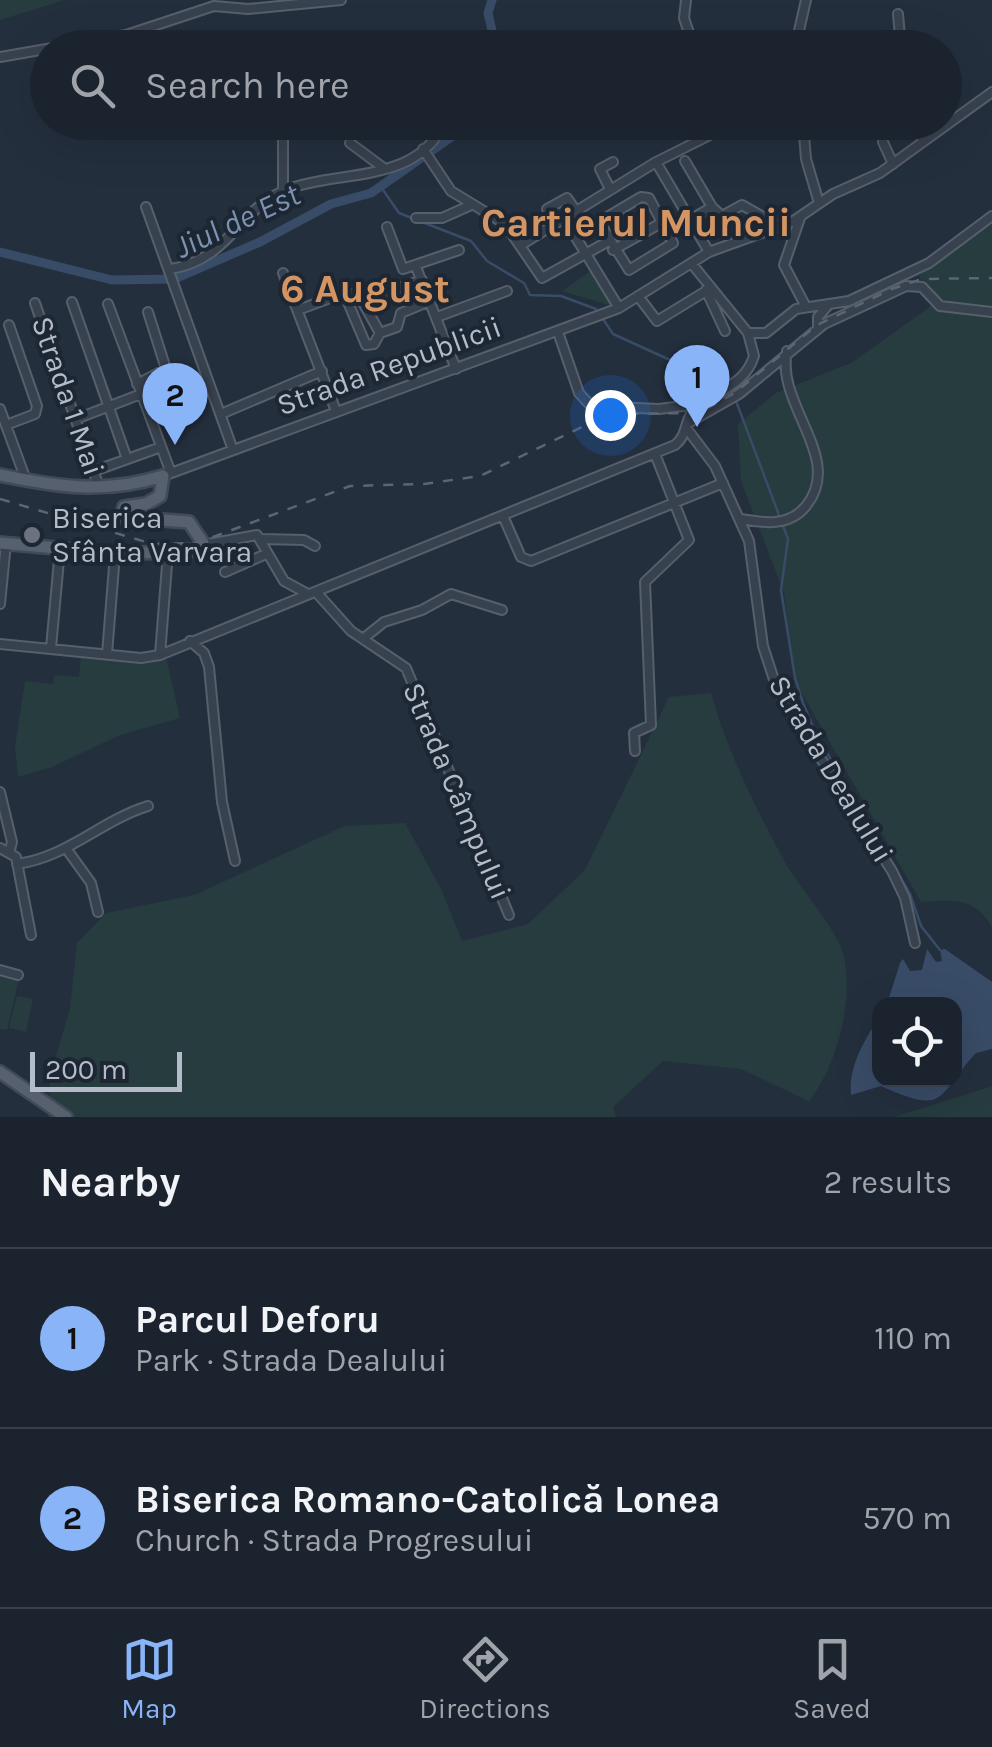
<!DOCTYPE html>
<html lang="en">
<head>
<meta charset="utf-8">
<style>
	body { margin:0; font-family:Karla,sans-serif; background:#242b36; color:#f1f3f6 }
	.controls { position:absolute; right:30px; bottom:30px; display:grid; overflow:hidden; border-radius:20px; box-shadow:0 10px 40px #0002 }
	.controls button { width:90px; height:90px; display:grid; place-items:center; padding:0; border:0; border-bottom:2px solid #39404a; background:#1b232e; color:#f1f3f6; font:50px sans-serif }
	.scale { position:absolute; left:30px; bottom:25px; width:152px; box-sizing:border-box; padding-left:10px; border:5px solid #b4bcc9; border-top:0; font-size:28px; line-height:35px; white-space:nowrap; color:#b4bcc9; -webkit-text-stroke:8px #1d2633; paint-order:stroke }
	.you { position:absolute; left:610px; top:415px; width:35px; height:35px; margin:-25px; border:8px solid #fff; border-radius:50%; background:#1a73e8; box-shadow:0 0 0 15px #1a73e833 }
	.badge { display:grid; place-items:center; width:65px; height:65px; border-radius:50%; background:#8ab4f8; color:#111; font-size:32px; font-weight:700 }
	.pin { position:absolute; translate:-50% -82px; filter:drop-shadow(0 2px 5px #0008) }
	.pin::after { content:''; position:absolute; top:52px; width:35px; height:30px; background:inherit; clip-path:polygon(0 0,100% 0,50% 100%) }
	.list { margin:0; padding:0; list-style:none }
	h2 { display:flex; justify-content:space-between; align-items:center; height:130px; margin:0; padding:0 40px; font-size:42px }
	h2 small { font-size:32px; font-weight:400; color:#a0a4aa }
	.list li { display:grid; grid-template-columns:65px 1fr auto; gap:30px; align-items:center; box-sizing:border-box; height:180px; padding:0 40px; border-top:2px solid #39404a }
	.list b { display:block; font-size:38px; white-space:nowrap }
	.list p { margin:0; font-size:32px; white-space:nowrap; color:#a0a4aa }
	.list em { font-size:32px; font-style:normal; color:#a0a4aa }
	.icon { flex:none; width:55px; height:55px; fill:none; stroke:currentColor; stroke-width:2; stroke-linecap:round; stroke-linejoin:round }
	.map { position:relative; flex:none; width:992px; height:1117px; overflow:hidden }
	.search { position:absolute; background:#1b232e; box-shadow:0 10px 40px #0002; left:30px; right:30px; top:30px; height:110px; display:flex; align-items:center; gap:25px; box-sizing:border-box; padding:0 35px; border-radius:55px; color:#a0a4aa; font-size:38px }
	.sheet { height:490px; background:#1b232e }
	nav { display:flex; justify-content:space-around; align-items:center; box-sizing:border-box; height:140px; border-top:2px solid #39404a; background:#1b232e; font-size:28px; color:#a0a4aa }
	nav a { display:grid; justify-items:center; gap:5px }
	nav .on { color:#8ab4f8 }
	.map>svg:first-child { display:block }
	.green { fill:#263c3f }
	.water { fill:#394c67 }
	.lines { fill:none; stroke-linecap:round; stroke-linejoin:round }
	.stream { stroke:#394c67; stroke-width:2.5 }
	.river { stroke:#394c67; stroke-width:9 }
	.minor-casing { stroke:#565f6c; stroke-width:12 }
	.major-casing { stroke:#414a57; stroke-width:16 }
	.minor { stroke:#38414e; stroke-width:8 }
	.major { stroke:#56606e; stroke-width:11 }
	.rail { stroke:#5a6575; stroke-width:2.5; stroke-dasharray:10 10; stroke-linecap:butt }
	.worship-dot { fill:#6b7280; stroke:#1d2633; stroke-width:4 }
	.labels { text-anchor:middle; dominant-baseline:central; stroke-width:8; stroke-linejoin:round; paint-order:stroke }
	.street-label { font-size:30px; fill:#b4bcc9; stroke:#1d2633 }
	.poi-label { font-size:30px; fill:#b4bcc9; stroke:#1d2633; text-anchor:start }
	.water-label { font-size:32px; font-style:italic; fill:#7c92b1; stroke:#1d2633 }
	.district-label { font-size:40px; font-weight:bold; fill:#d59563; stroke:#1d2633 }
</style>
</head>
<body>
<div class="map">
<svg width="992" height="1117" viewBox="0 0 992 1117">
	<rect width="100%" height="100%" fill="#242f3e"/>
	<!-- green -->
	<path class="green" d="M 0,0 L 64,0 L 0,20 Z
		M 992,223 L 992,928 C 976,897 953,900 921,902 L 795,681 L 784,593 L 741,481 L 738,424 L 776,393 L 851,363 L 931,306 L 919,275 Z
		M 591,271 L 609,302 L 609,305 L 562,291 Z
		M 81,656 L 141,662 L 166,657 L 180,718 L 120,735 L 52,767 L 18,777 L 15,747 L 25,681 L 53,684 L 54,675 L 79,677 Z
		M 711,693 C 727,751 756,809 785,862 C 800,889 835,926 843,954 C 855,999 837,1066 809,1101 L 741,1069 L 663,1061 L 613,1107 L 616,1117 L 48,1117 L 50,1077 L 70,1008 L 77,943 L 106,913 L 194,895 L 345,826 L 405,823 L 441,889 L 462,941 L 528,924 L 585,870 L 669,697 Z
		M 0,973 L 19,978 L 7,1030 L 0,1029 Z
		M 17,996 L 33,999 L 26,1032 L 9,1028 Z
		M 992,1086 L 992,1117 L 894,1117 Z"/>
	<!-- water -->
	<path class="water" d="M 927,949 L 936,962 L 942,961 L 940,950 L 945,949 L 992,982 L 992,1049 L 976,1053 C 936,1095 949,1117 881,1086 L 851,1095 C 848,1067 865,1039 879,1018 L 880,1080 L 954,1080 L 954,1004 L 887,1004 L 900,963 L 903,959 L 910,971 L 922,970 Z"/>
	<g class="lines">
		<!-- stream -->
		<path class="stream" d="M 381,187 L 399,213 L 471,241 L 487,261 L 524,283 L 530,295 L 561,296 L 596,309
			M 603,319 L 613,334 L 725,385
			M 736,401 L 788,539 L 781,590 L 795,678 L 803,703 L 816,734 L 910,894 L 921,926 L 940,950"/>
		<!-- river -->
		<path class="river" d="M 492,0 L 488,13 L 496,48
			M 0,252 L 112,280 L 174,279 L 260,242 L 331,204 L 371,193 L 473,122"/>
		<!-- minor casing -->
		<g class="minor-casing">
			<path id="minor" d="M 686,0 L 684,18 L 694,48
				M 898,14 L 901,48
				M 795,48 L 806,0
				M 0,57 L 126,35 L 214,6 L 248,9 L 341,0
				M 803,122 L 806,159 L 819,203
				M 917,122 L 923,142
				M 883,142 L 893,164
				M 350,143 L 385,169
				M 423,149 L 451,191 L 505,224 L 542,278 L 607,242
				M 685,161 L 712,207
				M 656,162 L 709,252
				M 610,189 L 600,169 L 613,162
				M 283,191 L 283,133
				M 641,197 L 649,198 L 673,243 L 629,270 L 599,222 Z
				M 146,207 L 233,450
				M 416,218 L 442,218 L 469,206
				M 564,218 L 619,308
				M 800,218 L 784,265 L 806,307
				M 690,220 L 712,207 L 722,216 L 742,205 L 779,226
				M 554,223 L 547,209 L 567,198 L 576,211
				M 387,227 L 403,269 L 459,250
				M 521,245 L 656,162 L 718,131 L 720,122
				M 613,250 L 663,222
				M 416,267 L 456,369
				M 171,269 C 231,259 238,208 288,189 C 338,170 419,184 444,122
				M 283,273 L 336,411
				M 706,290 L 725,331
				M 344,293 L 366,345 L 374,344 L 380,333
				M 638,296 L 657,321 L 706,291
				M 365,300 L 422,280
				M 72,302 L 127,459
				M 35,303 L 99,487
				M 108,304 L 171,473
				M 298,310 L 341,294 L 358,294 L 380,333 L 397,327 L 401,313 L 430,301
				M 437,317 L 507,291
				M 818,329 L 818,317 L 829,304
				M 558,332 L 579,393 L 591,406 L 659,409 L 698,404
				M 748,333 L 766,333 L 796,309 L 849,301 L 929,263 L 992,216
				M 137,384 L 166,369 L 148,312
				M 0,409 L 26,480
				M 221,414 L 322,371
				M 76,419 L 141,394
				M 688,423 L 739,394 L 824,324 L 906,286 L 922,287 L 940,306 L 992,312
				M 6,425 L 35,414 L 37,406 L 9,325
				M 687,429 L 715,466 L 749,541 L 763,646 L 777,689 L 892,871 L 905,898 L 915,943
				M 94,471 L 161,447
				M 163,476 L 619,308 L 709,252 L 792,222 L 833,194 L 880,173 L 992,92
				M 503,516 L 521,557 L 531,561 L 723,483
				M 741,519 C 764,523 789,527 806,506 C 845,458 775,405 787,351
				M 262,539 L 304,540 L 315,546
				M 203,545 L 257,535 L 284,581 L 306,593
				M 225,572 L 266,554
				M 316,592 L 351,631 L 406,668 L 509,915
				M 0,604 L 6,543
				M 364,638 L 384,622 L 422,610 L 451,594 L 502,610
				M 190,641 L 204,653 L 209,667 L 222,802 L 235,861
				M 0,644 L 141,658 L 160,655 L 675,445 C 688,435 684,420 694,410 C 714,389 744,388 754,356 L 748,333 L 692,264
				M 51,648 L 60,549
				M 107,654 L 115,554
				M 160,655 L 168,552
				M 635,751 L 634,733 L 651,725 L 645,582 L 689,540 L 655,454
				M 0,792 L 12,842 L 10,850
				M 0,848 L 16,857 L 31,935
				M 68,851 L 91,883 L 98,912
				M 17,864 C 68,857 100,821 148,806
				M 0,970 L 18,975"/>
		</g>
		<!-- major casing -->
		<g class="major-casing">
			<path id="major" d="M 0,475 C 58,487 105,494 163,476 L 160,496 L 146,504 L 124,507 L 122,517 L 189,522 L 203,543 L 197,550 L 123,554 L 0,543
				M 0,1072 L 66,1117"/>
		</g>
		<!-- minor -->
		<use href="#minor" class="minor"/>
		<!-- major -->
		<use href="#major" class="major"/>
		<!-- rail -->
		<path class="rail" d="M 0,499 L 153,544 L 197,543 L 350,486 L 424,484 L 480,476 L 609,414 L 700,413 L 736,392 L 817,325 L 892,289 L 922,279 L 992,278"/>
	</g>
	<!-- markers -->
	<circle class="worship-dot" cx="32" cy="535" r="10"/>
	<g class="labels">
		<!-- street labels -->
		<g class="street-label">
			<text transform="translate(389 366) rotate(-20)">Strada Republicii</text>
			<text transform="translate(68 396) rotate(71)">Strada 1 Mai</text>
			<text transform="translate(831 769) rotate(59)">Strada Dealului</text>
			<text transform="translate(457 791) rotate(67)">Strada Câmpului</text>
		</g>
		<!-- poi labels -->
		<g class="poi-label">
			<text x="52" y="518">Biserica<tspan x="52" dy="34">Sfânta Varvara</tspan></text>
		</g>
		<!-- water labels -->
		<g class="water-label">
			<text transform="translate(237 221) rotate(-25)">Jiul de Est</text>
		</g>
		<!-- district labels -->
		<g class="district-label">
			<text x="636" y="222">Cartierul Muncii</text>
			<text x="365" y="288">6 August</text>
		</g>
	</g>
</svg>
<div class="controls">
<button><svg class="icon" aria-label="locate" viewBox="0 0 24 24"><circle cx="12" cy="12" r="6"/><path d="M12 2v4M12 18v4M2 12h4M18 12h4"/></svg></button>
</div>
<div class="scale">200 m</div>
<div class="you"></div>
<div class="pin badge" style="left:697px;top:427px">1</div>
<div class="pin badge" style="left:175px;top:445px">2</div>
<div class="search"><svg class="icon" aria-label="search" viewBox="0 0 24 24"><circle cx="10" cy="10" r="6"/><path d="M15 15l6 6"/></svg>Search here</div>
</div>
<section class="sheet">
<h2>Nearby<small>2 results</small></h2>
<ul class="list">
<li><span class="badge">1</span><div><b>Parcul Deforu</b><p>Park · Strada Dealului</p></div><em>110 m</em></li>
<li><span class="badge">2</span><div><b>Biserica Romano-Catolică Lonea</b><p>Church · Strada Progresului</p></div><em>570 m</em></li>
</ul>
</section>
<nav>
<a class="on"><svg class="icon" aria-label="map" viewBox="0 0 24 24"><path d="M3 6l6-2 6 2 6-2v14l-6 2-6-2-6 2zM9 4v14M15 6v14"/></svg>Map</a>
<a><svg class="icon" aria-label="directions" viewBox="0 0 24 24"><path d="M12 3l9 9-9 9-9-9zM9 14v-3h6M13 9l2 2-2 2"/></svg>Directions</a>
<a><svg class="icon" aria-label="saved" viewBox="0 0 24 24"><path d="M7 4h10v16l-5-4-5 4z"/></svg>Saved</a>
</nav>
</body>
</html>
